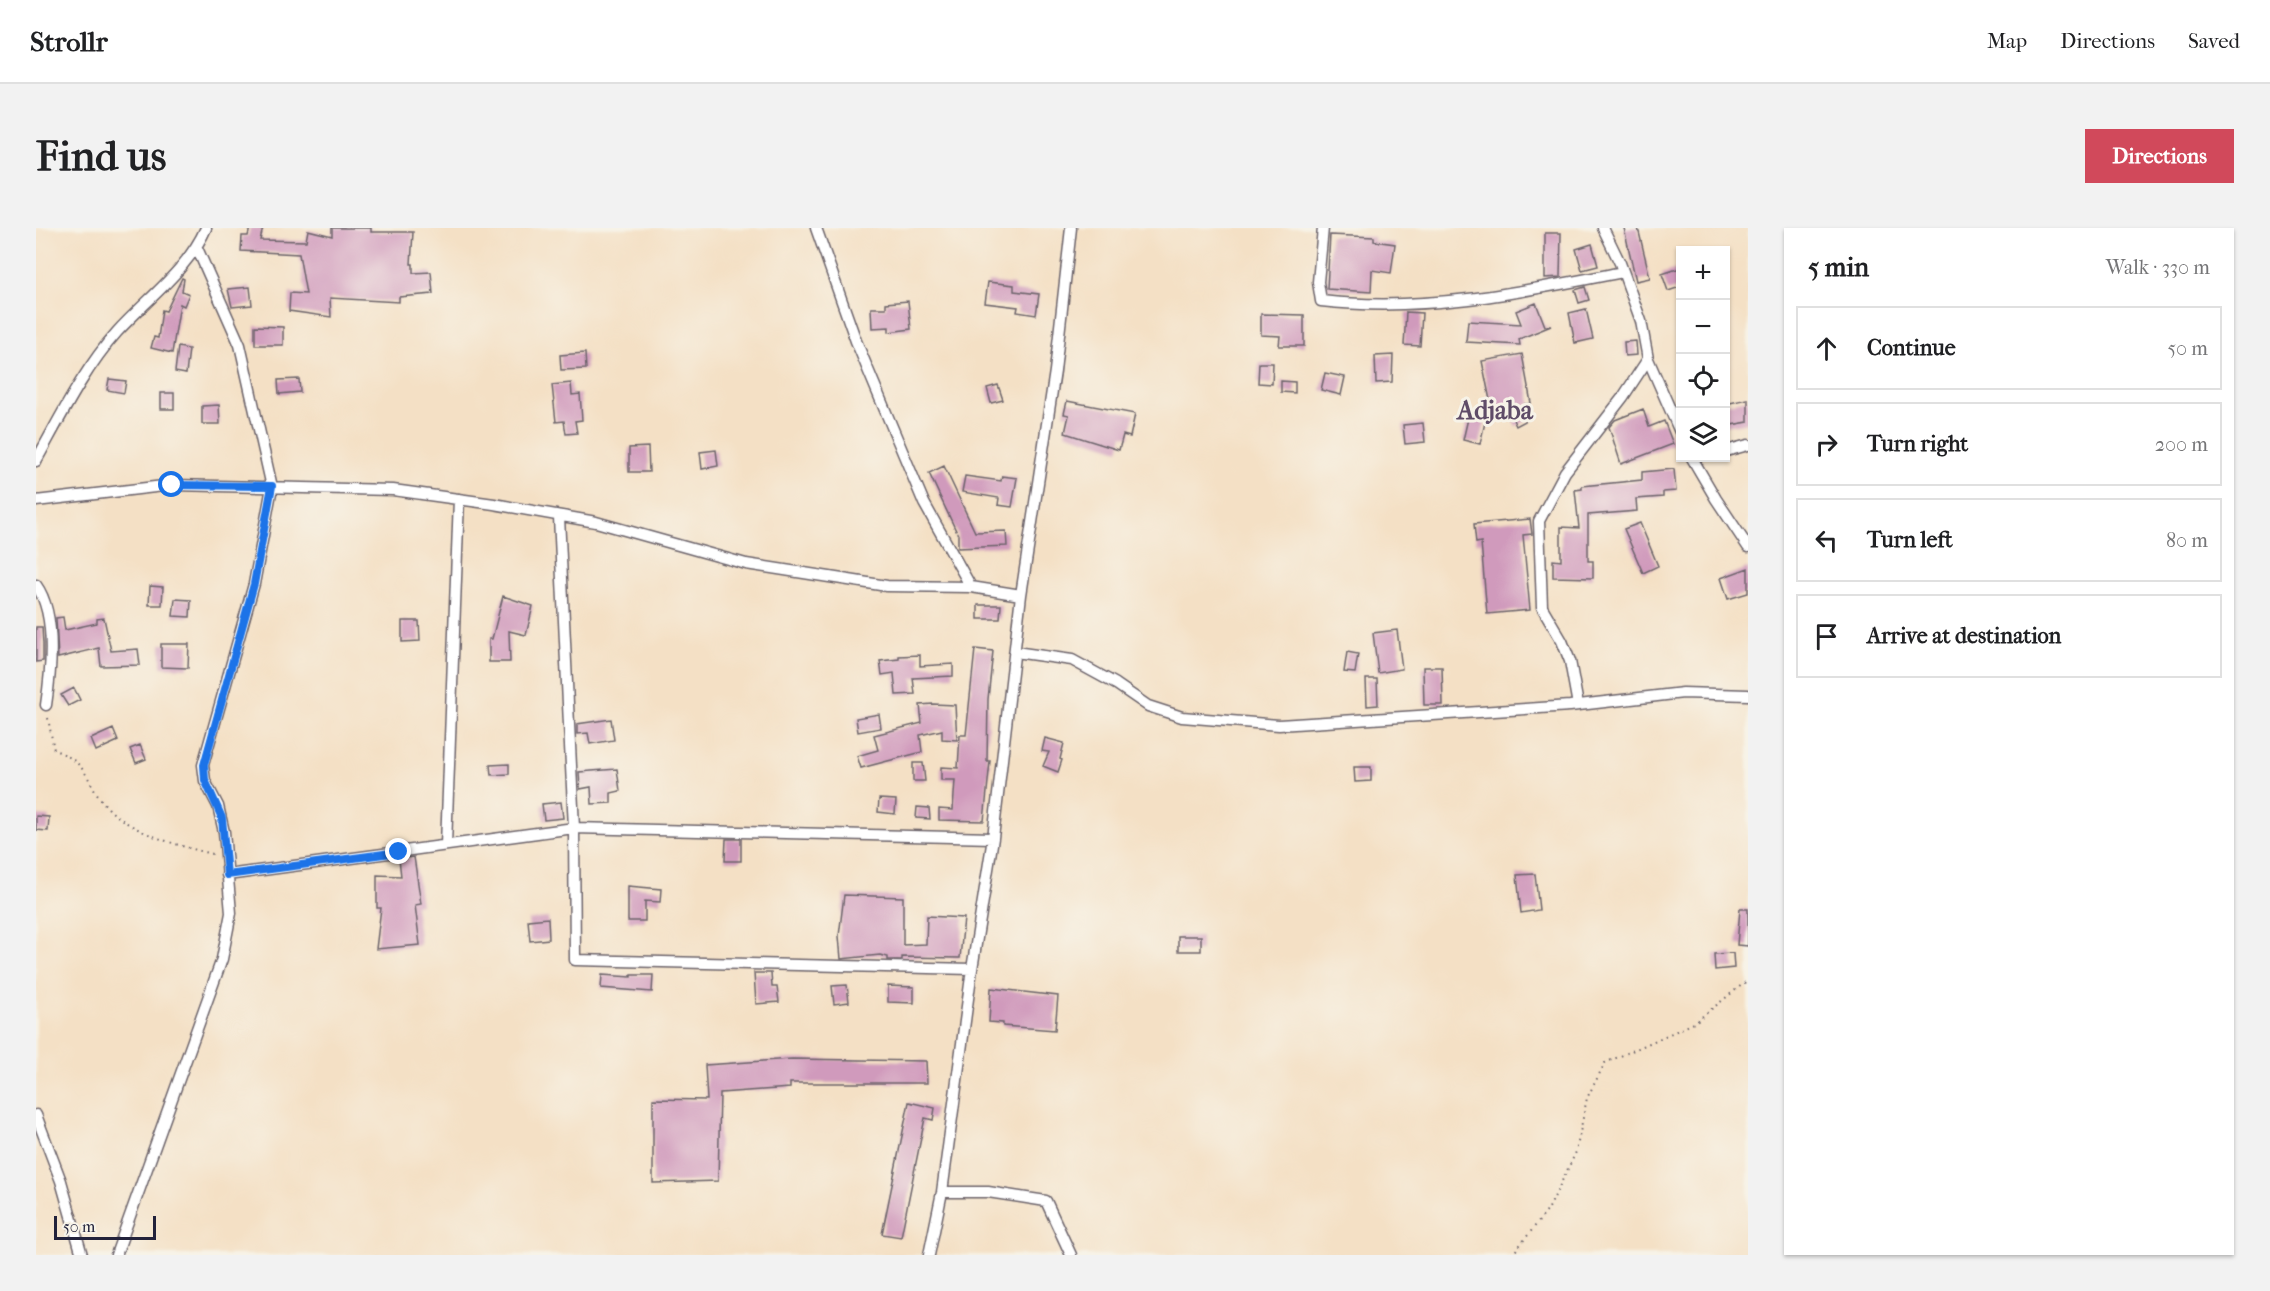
<!DOCTYPE html>
<html lang="en">
<head>
<meta charset="utf-8">
<style>
	body { margin:0; font-family:"IM FELL French Canon",serif; background:#f2f2f2; color:#202124 }
	.controls { position:absolute; right:18px; top:18px; display:grid; overflow:hidden; border-radius:0px; box-shadow:0 2px 4px #0004 }
	.controls button { width:54px; height:54px; display:grid; place-items:center; padding:0; border:0; border-bottom:2px solid #e0e0e0; background:#fff; color:#202124; font:30px sans-serif }
	.scale { position:absolute; left:18px; bottom:15px; width:102px; box-sizing:border-box; padding-left:6px; border:3px solid #22223b; border-top:0; font-size:16px; line-height:21px; white-space:nowrap; color:#22223b; -webkit-text-stroke:4px #f7f3e8; paint-order:stroke }
	.stop { position:absolute; width:18px; height:18px; margin:-14px; border:4px solid #1a73e8; border-radius:50%; background:#fff }
	.stop.end { background:#1a73e8; border-color:#fff; box-shadow:0 2px 6px #0008 }
	.list { margin:0; padding:0; list-style:none }
	h2 { display:flex; justify-content:space-between; align-items:center; height:78px; margin:0; padding:0 24px; font-size:26px }
	h2 small { font-size:20px; font-weight:400; color:#757577 }
	.list li { display:grid; grid-template-columns:39px 1fr auto; gap:18px; align-items:center; box-sizing:border-box; height:84px; margin:0 12px 12px; padding:0 12px; border:2px solid #e0e0e0; border-radius:0px }
	.list b { display:block; font-size:22px; white-space:nowrap }
	.list em { font-size:20px; font-style:normal; color:#757577 }
	.icon { flex:none; width:33px; height:33px; fill:none; stroke:currentColor; stroke-width:2; stroke-linecap:round; stroke-linejoin:round }
	.map { position:relative; flex:none; width:1712px; height:1027px; overflow:hidden; border-radius:0px }
	header { display:flex; align-items:center; gap:36px; box-sizing:border-box; height:84px; padding:0 30px; background:#fff; border-bottom:2px solid #e0e0e0 }
	header strong { font-size:28px }
	nav { display:flex; gap:33px; margin-inline-start:auto; font-size:21px }
	.intro { display:flex; align-items:center; justify-content:space-between; box-sizing:border-box; height:144px; padding:0 36px }
	h1 { margin:0; font-size:42px }
	.button { padding:15px 27px; border-radius:0px; background:#d1495b; color:#fff; font-size:21px; font-weight:700 }
	main { display:flex; gap:36px; padding:0 36px }
	aside { flex:1; background:#fff; border-radius:0px; box-shadow:0 2px 4px #0004 }
	.map>svg:first-child { display:block }
	.building { fill:#d09abc }
	.lines { fill:none; stroke-linecap:round; stroke-linejoin:round }
	.minor-casing { stroke:#6c646b; stroke-width:13 }
	.path { stroke:#6c646b; stroke-width:2; stroke-dasharray:1.5 4.5; stroke-linecap:butt }
	.minor { stroke:#fff; stroke-width:10 }
	.route { stroke:#1a73e8; stroke-width:8 }
	.labels { text-anchor:middle; dominant-baseline:central; stroke-width:6; stroke-linejoin:round; paint-order:stroke }
	.quarter-label { font-size:26px; font-weight:bold; fill:#5f4c68; stroke:#f7f3e8 }
</style>
</head>
<body>
<header>
<strong>Strollr</strong>
<nav><a>Map</a><a>Directions</a><a>Saved</a></nav>
</header>
<div class="intro"><h1>Find us</h1><a class="button">Directions</a></div>
<main>
<div class="map">
<svg width="1712" height="1027" viewBox="0 0 1712 1027">
	<rect width="100%" height="100%" fill="#f7f3e8"/>
	<filter id="ink" filterUnits="userSpaceOnUse"><feTurbulence type="fractalNoise" baseFrequency=".0167" numOctaves="2"/><feDisplacementMap in="SourceGraphic" scale="12" xChannelSelector="R" yChannelSelector="G"/><feConvolveMatrix kernelMatrix="1 2 1 2 8 2 1 2 1" color-interpolation-filters="sRGB"/></filter>
	<filter id="wash" filterUnits="userSpaceOnUse"><feTurbulence type="fractalNoise" baseFrequency=".008" numOctaves="4" result="noise"/><feDisplacementMap in="SourceGraphic" scale="24" xChannelSelector="R" yChannelSelector="G"/><feGaussianBlur stdDeviation="1.35" result="paint"/><feColorMatrix in="noise" values="0 0 0 0 0 0 0 0 0 0 0 0 0 0 0 0 0 1.4 0 .05"/><feComposite in="paint" operator="in"/></filter>
	<g filter="url(#wash)">
		<rect width="100%" height="100%" fill="#f4e0c5"/>
		<g id="blocks">
			<!-- building -->
			<path class="building" d="M 214,0 L 227,0 L 224,12 L 270,13 L 272,2 L 296,8 L 296,0 L 335,0 L 335,4 L 377,4 L 375,36 L 377,36 L 377,45 L 395,44 L 397,66 L 363,69 L 363,74 L 294,70 L 295,89 L 253,83 L 254,65 L 270,66 L 263,26 L 205,23 L 206,8 L 212,8 Z
				M 1588,0 L 1602,0 L 1614,50 L 1600,53 Z
				M 1509,5 L 1525,5 L 1524,49 L 1509,50 Z
				M 1294,7 L 1338,9 L 1338,13 L 1359,16 L 1355,45 L 1336,42 L 1335,64 L 1291,61 Z
				M 1556,16 L 1562,38 L 1546,42 L 1540,21 Z
				M 1644,40 L 1644,59 L 1632,63 L 1626,46 Z
				M 146,50 L 148,51 L 146,63 L 153,66 L 148,78 L 144,76 L 136,125 L 115,120 L 118,109 L 122,110 L 126,82 L 130,83 Z
				M 952,54 L 978,57 L 978,63 L 1003,66 L 1000,87 L 981,84 L 982,79 L 949,75 Z
				M 214,59 L 216,77 L 196,79 L 192,61 Z
				M 1549,59 L 1553,72 L 1543,75 L 1539,62 Z
				M 872,73 L 875,101 L 853,104 L 853,99 L 836,100 L 835,80 L 850,80 L 850,75 Z
				M 1500,75 L 1509,98 L 1515,98 L 1483,111 L 1484,117 L 1430,114 L 1432,93 L 1485,96 L 1480,83 Z
				M 1550,81 L 1557,111 L 1539,115 L 1533,85 Z
				M 1370,84 L 1386,85 L 1384,118 L 1368,117 Z
				M 1225,86 L 1268,87 L 1268,118 L 1243,118 L 1244,108 L 1225,107 Z
				M 219,98 L 247,99 L 247,117 L 219,117 Z
				M 1600,113 L 1601,127 L 1589,128 L 1588,114 Z
				M 142,119 L 153,121 L 150,146 L 139,144 Z
				M 549,125 L 550,141 L 525,142 L 524,127 Z
				M 1486,126 L 1495,175 L 1489,176 L 1495,190 L 1480,198 L 1471,179 L 1456,182 L 1446,133 Z
				M 1357,127 L 1356,154 L 1340,155 L 1339,128 Z
				M 1223,135 L 1237,135 L 1236,156 L 1222,155 Z
				M 1289,145 L 1309,149 L 1305,167 L 1285,162 Z
				M 73,151 L 90,153 L 88,165 L 71,162 Z
				M 263,151 L 264,164 L 243,166 L 242,152 Z
				M 1245,153 L 1259,154 L 1259,165 L 1245,164 Z
				M 535,155 L 536,167 L 544,166 L 546,192 L 539,193 L 541,205 L 530,206 L 528,193 L 520,194 L 516,157 Z
				M 962,157 L 967,172 L 955,175 L 951,160 Z
				M 125,165 L 138,165 L 138,181 L 125,181 Z
				M 1712,171 L 1712,194 L 1689,198 L 1689,176 Z
				M 1031,173 L 1099,186 L 1094,209 L 1087,207 L 1083,222 L 1029,205 L 1033,187 L 1028,186 Z
				M 183,177 L 184,196 L 166,196 L 166,178 Z
				M 1607,181 L 1613,199 L 1628,193 L 1637,216 L 1585,236 L 1573,199 L 1579,192 Z
				M 1433,186 L 1450,190 L 1444,216 L 1427,212 Z
				M 1387,195 L 1389,214 L 1369,216 L 1367,197 Z
				M 612,219 L 613,244 L 593,244 L 593,220 Z
				M 680,222 L 682,238 L 666,241 L 664,224 Z
				M 908,238 L 939,304 L 970,303 L 971,318 L 922,320 L 922,307 L 893,245 Z
				M 1638,241 L 1640,263 L 1627,264 L 1627,269 L 1600,271 L 1601,283 L 1552,287 L 1552,333 L 1557,333 L 1557,350 L 1517,349 L 1517,332 L 1525,333 L 1525,299 L 1543,300 L 1539,262 L 1546,261 L 1546,258 L 1606,252 L 1606,244 Z
				M 929,248 L 965,253 L 966,248 L 981,250 L 976,279 L 962,277 L 963,270 L 926,264 Z
				M 1494,291 L 1496,306 L 1487,307 L 1494,382 L 1451,386 L 1445,314 L 1440,315 L 1438,296 Z
				M 1604,295 L 1622,338 L 1607,345 L 1588,301 Z
				M 1712,340 L 1712,365 L 1692,371 L 1685,350 Z
				M 114,358 L 127,359 L 126,377 L 113,377 Z
				M 467,368 L 497,378 L 490,407 L 473,403 L 474,434 L 453,434 L 453,411 L 456,411 Z
				M 139,371 L 155,372 L 154,389 L 137,388 Z
				M 942,377 L 965,377 L 964,391 L 942,391 Z
				M 27,389 L 29,402 L 61,395 L 61,391 L 68,390 L 75,423 L 102,421 L 104,437 L 65,438 L 63,420 L 22,430 L 20,390 Z
				M 366,393 L 383,393 L 384,413 L 366,414 Z
				M 0,399 L 6,399 L 7,416 L 7,433 L 0,434 Z
				M 1361,402 L 1366,441 L 1342,445 L 1337,405 Z
				M 125,416 L 153,416 L 152,440 L 125,439 Z
				M 939,421 L 957,423 L 952,471 L 951,533 L 954,533 L 948,593 L 903,592 L 903,581 L 917,582 L 919,552 L 905,552 L 905,539 L 922,540 L 924,507 L 930,507 Z
				M 1311,424 L 1322,426 L 1319,445 L 1308,444 Z
				M 884,427 L 884,438 L 917,436 L 917,448 L 877,450 L 879,466 L 860,467 L 858,445 L 846,447 L 844,433 L 863,431 L 863,428 Z
				M 1387,439 L 1406,439 L 1407,477 L 1388,477 Z
				M 1330,451 L 1341,451 L 1342,477 L 1331,478 Z
				M 38,460 L 44,472 L 32,478 L 25,467 Z
				M 897,476 L 919,477 L 921,512 L 906,511 L 906,502 L 884,507 L 886,524 L 825,540 L 821,528 L 842,522 L 838,507 L 886,495 L 884,477 Z
				M 843,486 L 845,500 L 822,504 L 820,490 Z
				M 575,491 L 578,512 L 554,516 L 552,505 L 541,506 L 541,496 Z
				M 77,501 L 82,513 L 60,523 L 55,511 Z
				M 1009,510 L 1028,515 L 1024,531 L 1026,532 L 1022,544 L 1007,538 L 1013,524 L 1006,523 Z
				M 104,517 L 110,531 L 100,535 L 94,521 Z
				M 877,535 L 887,535 L 889,553 L 877,553 Z
				M 473,536 L 473,546 L 455,547 L 454,537 Z
				M 1318,539 L 1335,539 L 1335,553 L 1319,554 Z
				M 581,541 L 584,563 L 575,565 L 575,575 L 556,576 L 555,559 L 544,561 L 543,544 Z
				M 843,571 L 860,572 L 859,586 L 842,584 Z
				M 525,574 L 527,590 L 508,592 L 506,576 Z
				M 881,579 L 893,580 L 894,591 L 880,590 Z
				M 0,588 L 13,589 L 12,603 L 0,602 Z
				M 690,611 L 705,611 L 705,633 L 689,633 Z
				M 378,629 L 385,676 L 379,677 L 384,717 L 340,721 L 345,680 L 341,680 L 341,647 L 365,648 L 363,631 Z
				M 1499,646 L 1503,682 L 1485,685 L 1481,647 Z
				M 592,658 L 625,661 L 624,674 L 609,673 L 609,693 L 592,693 Z
				M 808,667 L 867,669 L 867,717 L 890,716 L 891,688 L 928,690 L 924,730 L 866,729 L 866,732 L 852,732 L 852,729 L 844,727 L 805,731 L 803,708 Z
				M 1704,681 L 1712,681 L 1712,718 L 1701,717 Z
				M 512,690 L 513,711 L 494,713 L 492,692 Z
				M 1142,708 L 1165,708 L 1165,723 L 1142,723 Z
				M 1697,725 L 1698,740 L 1679,742 L 1678,726 Z
				M 718,745 L 735,745 L 736,759 L 741,759 L 743,774 L 720,776 Z
				M 566,747 L 595,749 L 595,747 L 617,747 L 616,764 L 565,760 Z
				M 811,757 L 813,774 L 798,776 L 796,758 Z
				M 852,758 L 878,759 L 878,775 L 852,774 Z
				M 955,760 L 1022,768 L 1019,802 L 967,798 L 967,795 L 953,794 Z
				M 756,831 L 890,833 L 891,855 L 754,855 L 754,860 L 684,865 L 682,953 L 617,955 L 617,871 L 671,872 L 669,837 Z
				M 873,874 L 899,880 L 897,892 L 889,890 L 865,1009 L 846,1006 Z"/>
		</g>
	</g>
	<g filter="url(#ink)">
		<use href="#blocks" fill-opacity="0" stroke="#6c646b" stroke-width="1.5"/>
		<g class="lines">
			<!-- minor casing -->
			<g class="minor-casing">
				<path id="minor" d="M 780,0 L 820,113 L 888,275 L 935,359
					M 1287,0 L 1282,54 L 1285,73 C 1388,85 1486,64 1587,44
					M 1567,0 L 1584,35 L 1605,93 L 1612,131 L 1644,204
					M 1690,223 L 1712,217
					M 1656,230 L 1680,271 L 1712,319
					M 0,233 C 24,190 48,141 81,104 C 112,70 151,43 170,0
					M 0,273 L 136,257 L 357,262 L 458,276 L 560,294 L 710,336 L 851,358 L 935,359 L 985,367
					M 523,289 L 538,600 L 539,732 L 936,741
					M 0,357 C 21,386 15,444 10,477
					M 979,424 L 1036,432 L 1080,456 L 1112,478 L 1146,489 L 1243,497 L 1534,478 L 1647,465 L 1712,467
					M 1542,477 L 1534,433 L 1526,413 L 1506,379 L 1503,293 L 1529,244 L 1587,169 L 1612,131
					M 410,617 L 423,271
					M 191,647 L 538,600 L 957,610
					M 0,887 L 25,953 L 46,1027
					M 906,964 L 952,964 L 1010,973 L 1035,1027
					M 80,1027 L 186,731 L 195,685 L 188,604 L 182,578 L 169,553 L 167,537 L 218,356 L 236,259 L 204,117 L 161,20
					M 893,1027 L 906,964 L 936,741 L 957,610 L 985,367 L 1019,143 L 1035,0"/>
			</g>
			<!-- path -->
			<path class="path" d="M 12,490 L 18,522 C 55,535 49,556 73,581 C 96,605 146,619 177,626
				M 1476,1027 L 1512,982 L 1540,924 L 1551,870 L 1569,835 L 1658,795 L 1712,752"/>
			<!-- minor -->
			<use href="#minor" class="minor"/>
		</g>
	</g>
	<g class="lines" filter="url(#ink)">
		<!-- route -->
		<path class="route" d="M 136,257 L 236,258 L 218,356 L 168,537 L 169,552 L 186,590 L 191,647 L 363,624"/>
	</g>
	<g class="labels">
		<!-- quarter labels -->
		<g class="quarter-label">
			<text x="1459" y="182">Adjaba</text>
		</g>
	</g>
</svg>
<div class="controls">
<button>+</button>
<button>−</button>
<button><svg class="icon" aria-label="locate" viewBox="0 0 24 24"><circle cx="12" cy="12" r="6"/><path d="M12 2v4M12 18v4M2 12h4M18 12h4"/></svg></button>
<button><svg class="icon" aria-label="layers" viewBox="0 0 24 24"><path d="M12 4l9 5-9 5-9-5zM3 14l9 5 9-5"/></svg></button>
</div>
<div class="scale">50 m</div>
<div class="stop" style="left:136px;top:257px"></div>
<div class="stop end" style="left:363px;top:624px"></div>
</div>
<aside>
<h2>5 min<small>Walk · 330 m</small></h2>
<ul class="list">
<li><svg class="icon" aria-label="ahead" viewBox="0 0 24 24"><path d="M12 20V5M6 11l6-6 6 6"/></svg><div><b>Continue</b></div><em>50 m</em></li>
<li><svg class="icon" aria-label="right" viewBox="0 0 24 24"><path d="M7 20v-9h11M14 6l5 5-5 5"/></svg><div><b>Turn right</b></div><em>200 m</em></li>
<li><svg class="icon" aria-label="left" viewBox="0 0 24 24"><path d="M17 20v-9H6M10 6l-5 5 5 5"/></svg><div><b>Turn left</b></div><em>80 m</em></li>
<li><svg class="icon" aria-label="arrive" viewBox="0 0 24 24"><path d="M6 21V4h12l-3 4 3 4H6"/></svg><div><b>Arrive at destination</b></div></li>
</ul>
</aside>
</main>
</body>
</html>
